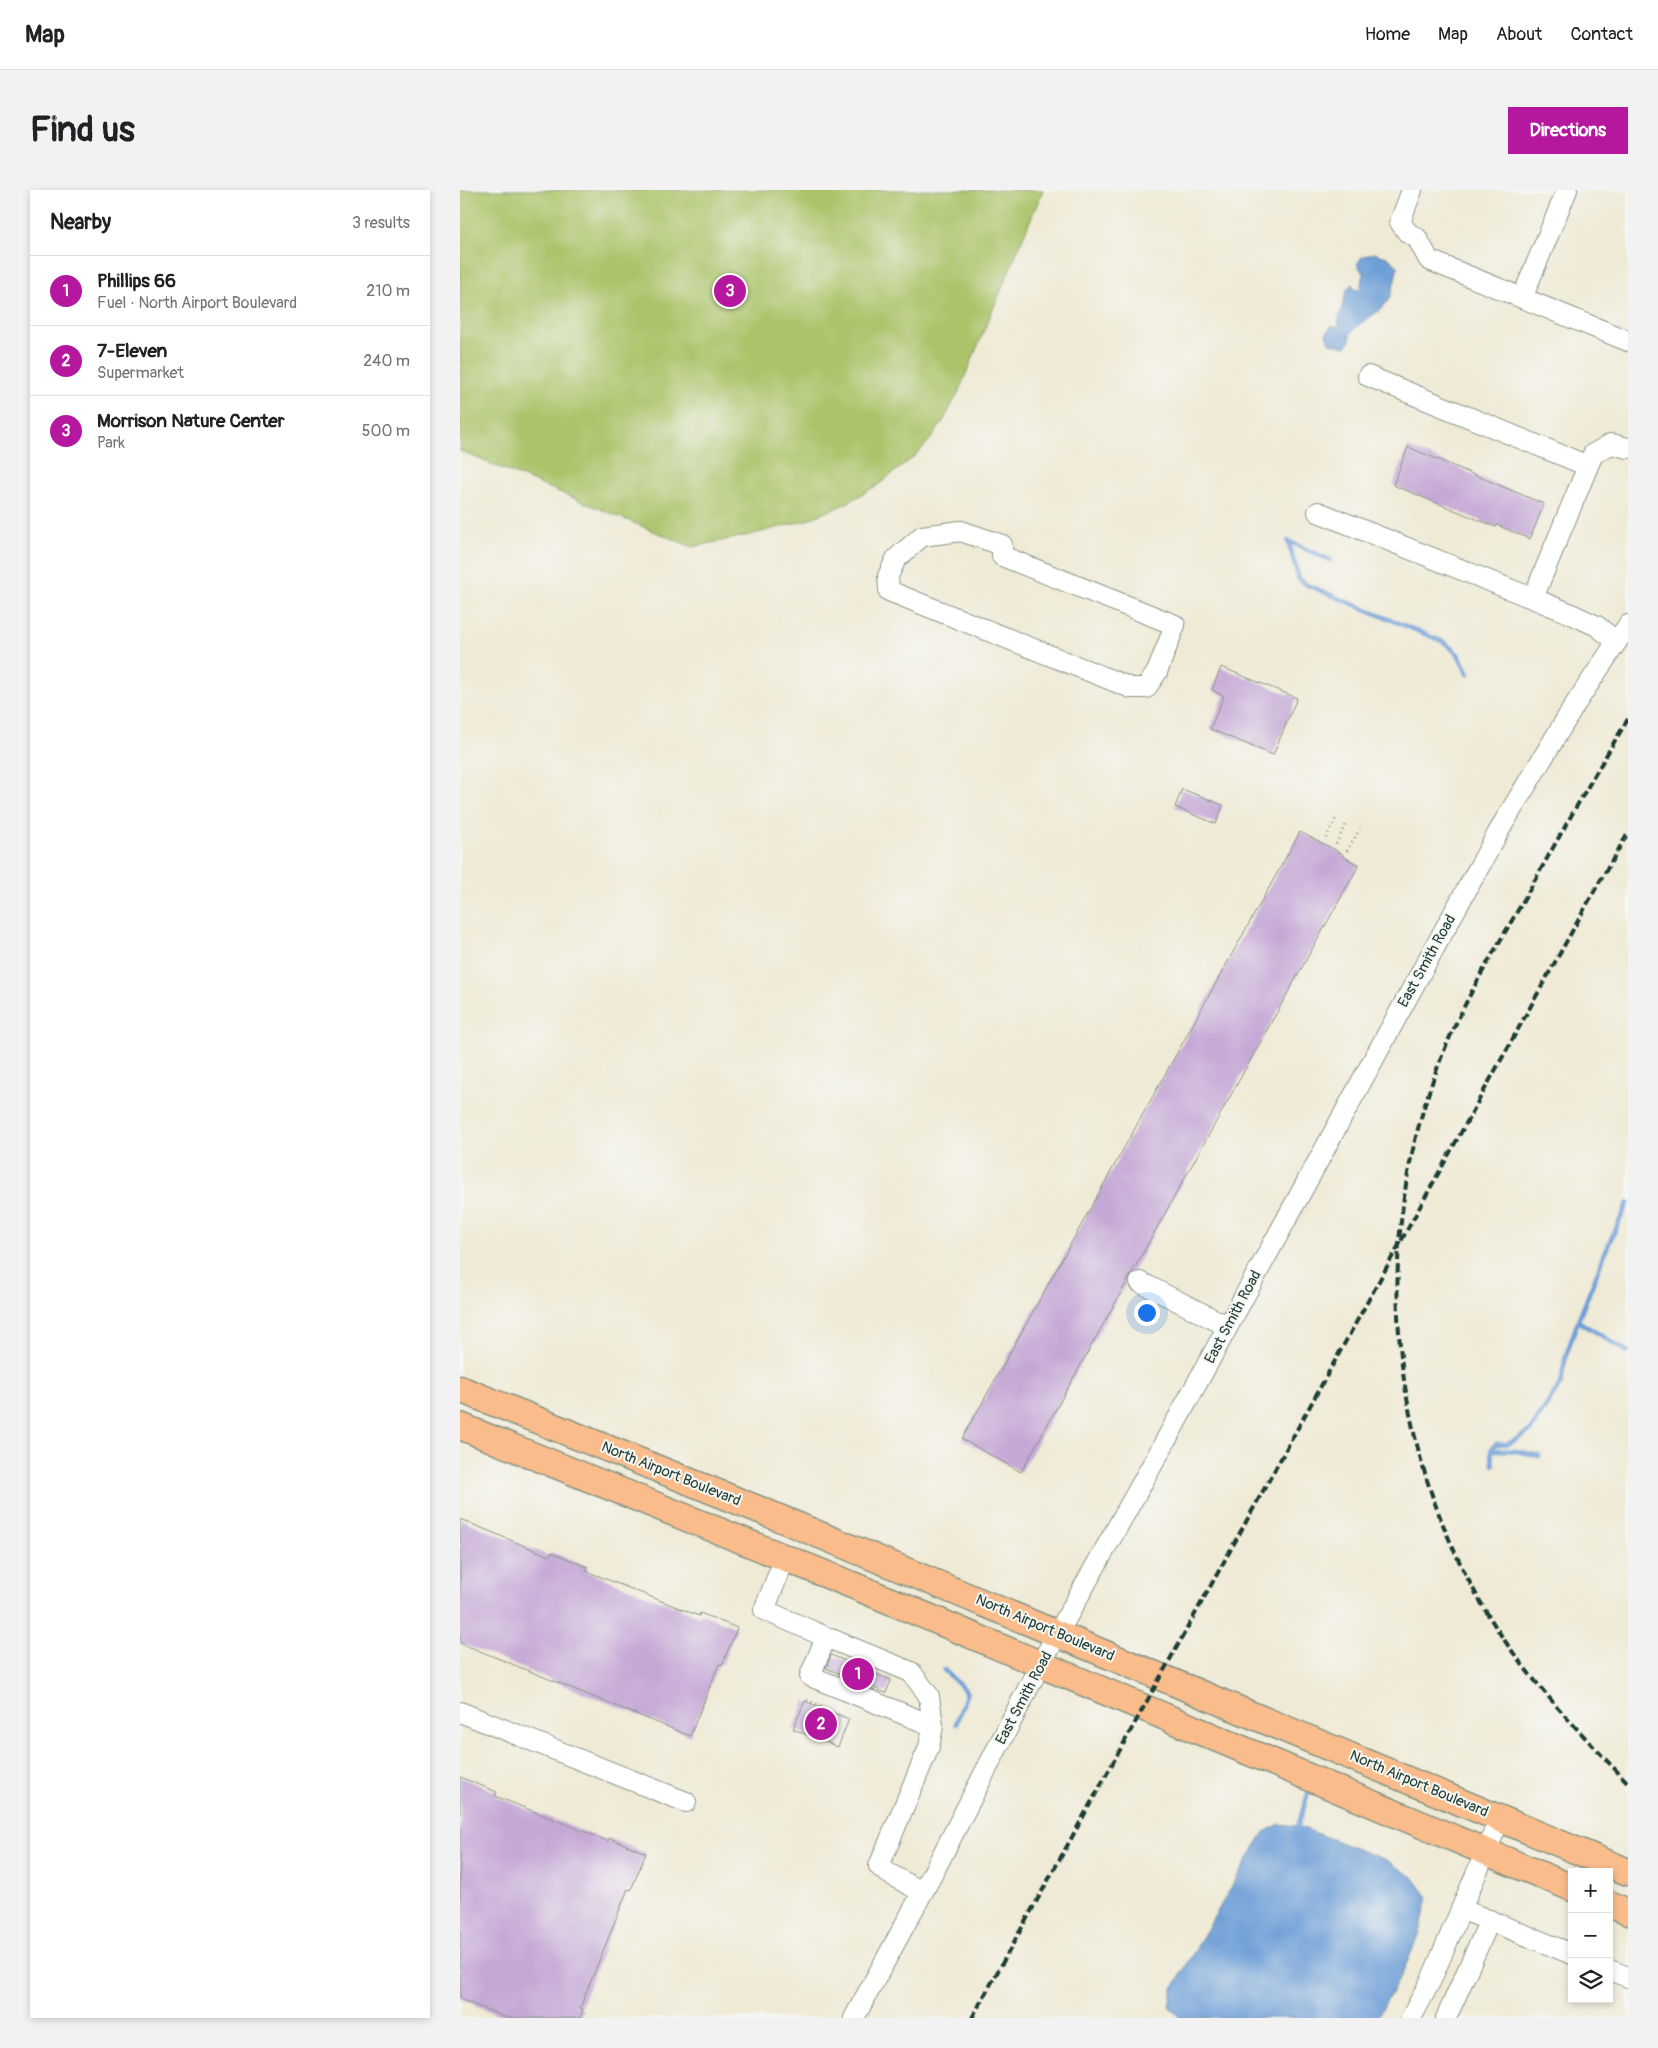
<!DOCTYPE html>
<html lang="en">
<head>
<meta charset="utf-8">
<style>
	body { margin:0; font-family:Pangolin,sans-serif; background:#f2f2f2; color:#202124 }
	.controls { position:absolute; right:15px; bottom:15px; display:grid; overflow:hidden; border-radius:0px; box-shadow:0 2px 8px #0003 }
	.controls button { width:45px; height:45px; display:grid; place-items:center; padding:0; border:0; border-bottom:1px solid #e0e0e0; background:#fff; color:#202124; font:25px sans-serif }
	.you { position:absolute; left:686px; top:1122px; width:18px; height:18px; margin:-12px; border:4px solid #fff; border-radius:50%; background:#1a73e8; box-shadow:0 0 0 8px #1a73e833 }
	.badge { display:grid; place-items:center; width:32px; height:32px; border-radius:50%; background:#b5179e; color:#fff; font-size:16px; font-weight:700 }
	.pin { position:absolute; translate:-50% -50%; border:2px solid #fff; box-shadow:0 1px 5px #0006 }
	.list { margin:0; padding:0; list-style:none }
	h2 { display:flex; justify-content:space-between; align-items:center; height:65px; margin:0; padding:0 20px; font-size:21px }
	h2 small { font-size:16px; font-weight:400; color:#757577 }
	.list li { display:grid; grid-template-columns:32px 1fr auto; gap:15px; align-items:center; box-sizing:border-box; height:70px; padding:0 20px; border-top:1px solid #e0e0e0 }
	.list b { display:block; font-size:19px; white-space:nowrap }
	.list p { margin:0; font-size:16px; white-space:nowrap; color:#757577 }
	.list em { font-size:16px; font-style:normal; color:#757577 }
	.icon { flex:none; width:28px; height:28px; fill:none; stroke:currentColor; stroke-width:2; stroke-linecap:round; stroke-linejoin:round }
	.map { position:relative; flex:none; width:1168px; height:1828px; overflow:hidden; border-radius:0px }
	header { display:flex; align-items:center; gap:30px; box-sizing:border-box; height:70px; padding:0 25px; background:#fff; border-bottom:1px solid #e0e0e0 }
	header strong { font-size:24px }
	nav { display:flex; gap:28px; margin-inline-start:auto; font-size:18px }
	.intro { display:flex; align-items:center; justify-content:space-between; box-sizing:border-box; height:120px; padding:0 30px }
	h1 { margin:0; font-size:35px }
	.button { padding:12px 22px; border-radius:0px; background:#b5179e; color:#fff; font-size:18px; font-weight:700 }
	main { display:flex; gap:30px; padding:0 30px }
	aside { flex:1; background:#fff; border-radius:0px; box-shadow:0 2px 8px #0003 }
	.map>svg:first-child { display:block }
	.green { fill:#abc46a; stroke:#65804f }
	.water { fill:#6d9ed7; stroke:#466e86 }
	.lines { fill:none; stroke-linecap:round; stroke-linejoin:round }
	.stream { stroke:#6d9ed7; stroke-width:4.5 }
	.building { fill:#c5a8d6 }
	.minor-casing { stroke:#879484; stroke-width:22 }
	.major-casing { stroke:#879484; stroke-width:29 }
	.path { stroke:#879484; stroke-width:2.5; stroke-dasharray:1 4; stroke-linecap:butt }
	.minor { stroke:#fff; stroke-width:20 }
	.major { stroke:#fabc8b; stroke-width:26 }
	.rail { stroke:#1f3d34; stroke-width:4; stroke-dasharray:8 4; stroke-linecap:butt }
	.labels { text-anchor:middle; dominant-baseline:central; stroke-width:4; stroke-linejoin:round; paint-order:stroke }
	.street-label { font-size:15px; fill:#1f3d34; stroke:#f6f6f2 }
</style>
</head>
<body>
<header>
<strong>Map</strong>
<nav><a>Home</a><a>Map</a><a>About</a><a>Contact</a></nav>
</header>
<div class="intro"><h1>Find us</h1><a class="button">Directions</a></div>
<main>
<aside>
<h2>Nearby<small>3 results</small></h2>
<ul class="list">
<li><span class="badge">1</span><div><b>Phillips 66</b><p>Fuel · North Airport Boulevard</p></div><em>210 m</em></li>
<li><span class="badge">2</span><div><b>7-Eleven</b><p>Supermarket</p></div><em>240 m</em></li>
<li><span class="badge">3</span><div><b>Morrison Nature Center</b><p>Park</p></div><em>500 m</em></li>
</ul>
</aside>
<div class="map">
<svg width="1168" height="1828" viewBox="0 0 1168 1828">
	<rect width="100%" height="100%" fill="#f6f6f2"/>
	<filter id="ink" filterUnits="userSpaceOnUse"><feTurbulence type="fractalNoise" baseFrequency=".02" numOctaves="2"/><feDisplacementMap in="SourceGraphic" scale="10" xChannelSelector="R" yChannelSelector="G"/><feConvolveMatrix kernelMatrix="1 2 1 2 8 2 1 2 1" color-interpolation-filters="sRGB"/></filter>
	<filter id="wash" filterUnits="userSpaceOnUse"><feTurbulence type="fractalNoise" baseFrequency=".0096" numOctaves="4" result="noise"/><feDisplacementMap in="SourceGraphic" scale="20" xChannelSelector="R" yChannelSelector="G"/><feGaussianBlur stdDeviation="1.12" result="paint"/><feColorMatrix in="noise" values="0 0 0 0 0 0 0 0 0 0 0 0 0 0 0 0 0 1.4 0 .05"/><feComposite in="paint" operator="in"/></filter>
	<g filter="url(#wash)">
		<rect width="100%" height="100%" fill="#efead5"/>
		<!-- green -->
		<path class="green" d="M 0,0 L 583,0 L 498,203 L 484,230 L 470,250 L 455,266 L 418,295 L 385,314 L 347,330 L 290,345 L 232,357 L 0,261 Z"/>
		<!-- water -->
		<path class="water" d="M 914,63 L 927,67 L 938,76 C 935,88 933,108 923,117 C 913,127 899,132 890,144 L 890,150 L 886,157 L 870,153 L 866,144 L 871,136 L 880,137 L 878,132 L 887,99 L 892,94 L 894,99 L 900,100 L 903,83 L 897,74 L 902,67 Z
			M 820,1634 L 838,1636 L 926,1670 L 953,1687 L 968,1707 L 960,1743 L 941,1786 L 917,1828 L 720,1828 L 709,1816 L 713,1798 L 795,1656 L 804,1642 Z"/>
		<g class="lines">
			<!-- stream -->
			<path class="stream" d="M 870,370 L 828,351 L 839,389 L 847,395 L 984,452 L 998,464 L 1008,484
				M 1118,1131 L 1168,1162
				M 1031,1260 L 1056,1261 L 1079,1266
				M 1033,1275 L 1031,1260 L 1036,1254 L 1048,1254 L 1070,1241 L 1101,1193 L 1106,1165 L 1118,1131 L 1149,1053 L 1168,1013
				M 484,1480 L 507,1502 L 496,1534
				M 838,1636 L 850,1597"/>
		</g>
		<g id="blocks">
			<!-- building -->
			<path class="building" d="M 948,257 L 1084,314 L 1070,349 L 1037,335 L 1036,337 L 933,295 Z
				M 761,477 L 837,508 L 813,565 L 750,539 L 764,506 L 752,500 Z
				M 722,599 L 763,615 L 756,634 L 715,617 Z
				M 840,642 L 883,664 L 882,666 L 899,675 L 561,1282 L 502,1249 Z
				M 0,1329 L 89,1366 L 91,1362 L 128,1377 L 126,1381 L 239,1426 L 240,1423 L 277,1438 L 262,1475 L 259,1474 L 230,1546 L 0,1453 Z
				M 371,1465 L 431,1490 L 426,1503 L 366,1478 Z
				M 345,1511 L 389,1529 L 378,1557 L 333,1539 Z
				M 0,1587 L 37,1602 L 35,1606 L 148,1651 L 149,1648 L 186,1663 L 171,1700 L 168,1699 L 120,1818 L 123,1819 L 120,1828 L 47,1828 L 0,1809 Z"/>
		</g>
	</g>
	<g filter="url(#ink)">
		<use href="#blocks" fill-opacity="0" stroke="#879484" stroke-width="1"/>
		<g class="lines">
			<!-- minor casing -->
			<g class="minor-casing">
				<path id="minor" d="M 952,0 L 940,32 L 948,43 L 957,48 L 969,70 L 1168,151
					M 1062,108 L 1107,0
					M 908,186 L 1128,276
					M 858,322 L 1109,423 L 1137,436 L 1157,452
					M 501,341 L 542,355 L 542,366 L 715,435 L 697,482 L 686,498 L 671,498 L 429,401 L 428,386 L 436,369 L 462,346 Z
					M 1073,408 L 1133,264 L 1151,254 L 1168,258
					M 680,1092 L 767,1136
					M 325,1368 L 304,1420 L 366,1447 L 350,1486 L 473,1536 L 469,1557 L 419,1676 L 428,1683 L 462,1702
					M 366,1447 L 451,1482 L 469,1506 L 473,1536
					M 0,1522 L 226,1612
					M 1001,1719 L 1112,1764
					M 1149,1780 L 1168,1787
					M 394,1828 L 472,1685 L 580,1475 L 700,1261 L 971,764 L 1044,632 L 1116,513 L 1168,435
					M 951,1828 L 971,1790 L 1040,1628
					M 986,1828 L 1030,1730"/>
			</g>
			<!-- major casing -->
			<g class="major-casing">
				<path id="major" d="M 0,1199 L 300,1320 L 1168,1682
					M 0,1236 L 397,1397 L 1112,1698
					M 1149,1714 L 1168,1722"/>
			</g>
			<!-- path -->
			<path class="path" d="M 866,648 L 877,626
				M 876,654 L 887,632
				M 887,661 L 900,639
				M 347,1510 L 365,1517"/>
			<!-- minor -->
			<use href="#minor" class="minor"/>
			<!-- major -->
			<use href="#major" class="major"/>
			<!-- rail -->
			<path class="rail" d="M 1168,529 C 1131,590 1096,652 1061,715 C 1030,768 998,821 977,879 C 908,1063 930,1273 1037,1439 C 1073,1495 1122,1544 1168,1593
				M 512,1828 L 1136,698 L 1168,643"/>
		</g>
	</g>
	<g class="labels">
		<!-- street labels -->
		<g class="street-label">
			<text transform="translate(967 771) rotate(-61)">East Smith Road</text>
			<text transform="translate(773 1127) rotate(-62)">East Smith Road</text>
			<text transform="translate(211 1284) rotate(22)">North Airport Boulevard</text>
			<text transform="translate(585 1438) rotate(23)">North Airport Boulevard</text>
			<text transform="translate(564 1508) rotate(-62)">East Smith Road</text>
			<text transform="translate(959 1594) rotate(23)">North Airport Boulevard</text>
		</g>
	</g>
</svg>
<div class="controls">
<button>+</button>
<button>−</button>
<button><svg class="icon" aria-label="layers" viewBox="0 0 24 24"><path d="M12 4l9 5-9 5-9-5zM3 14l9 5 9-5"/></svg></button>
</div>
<div class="you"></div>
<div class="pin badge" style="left:398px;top:1484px">1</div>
<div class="pin badge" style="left:361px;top:1534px">2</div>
<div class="pin badge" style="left:270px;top:101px">3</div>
</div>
</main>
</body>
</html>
